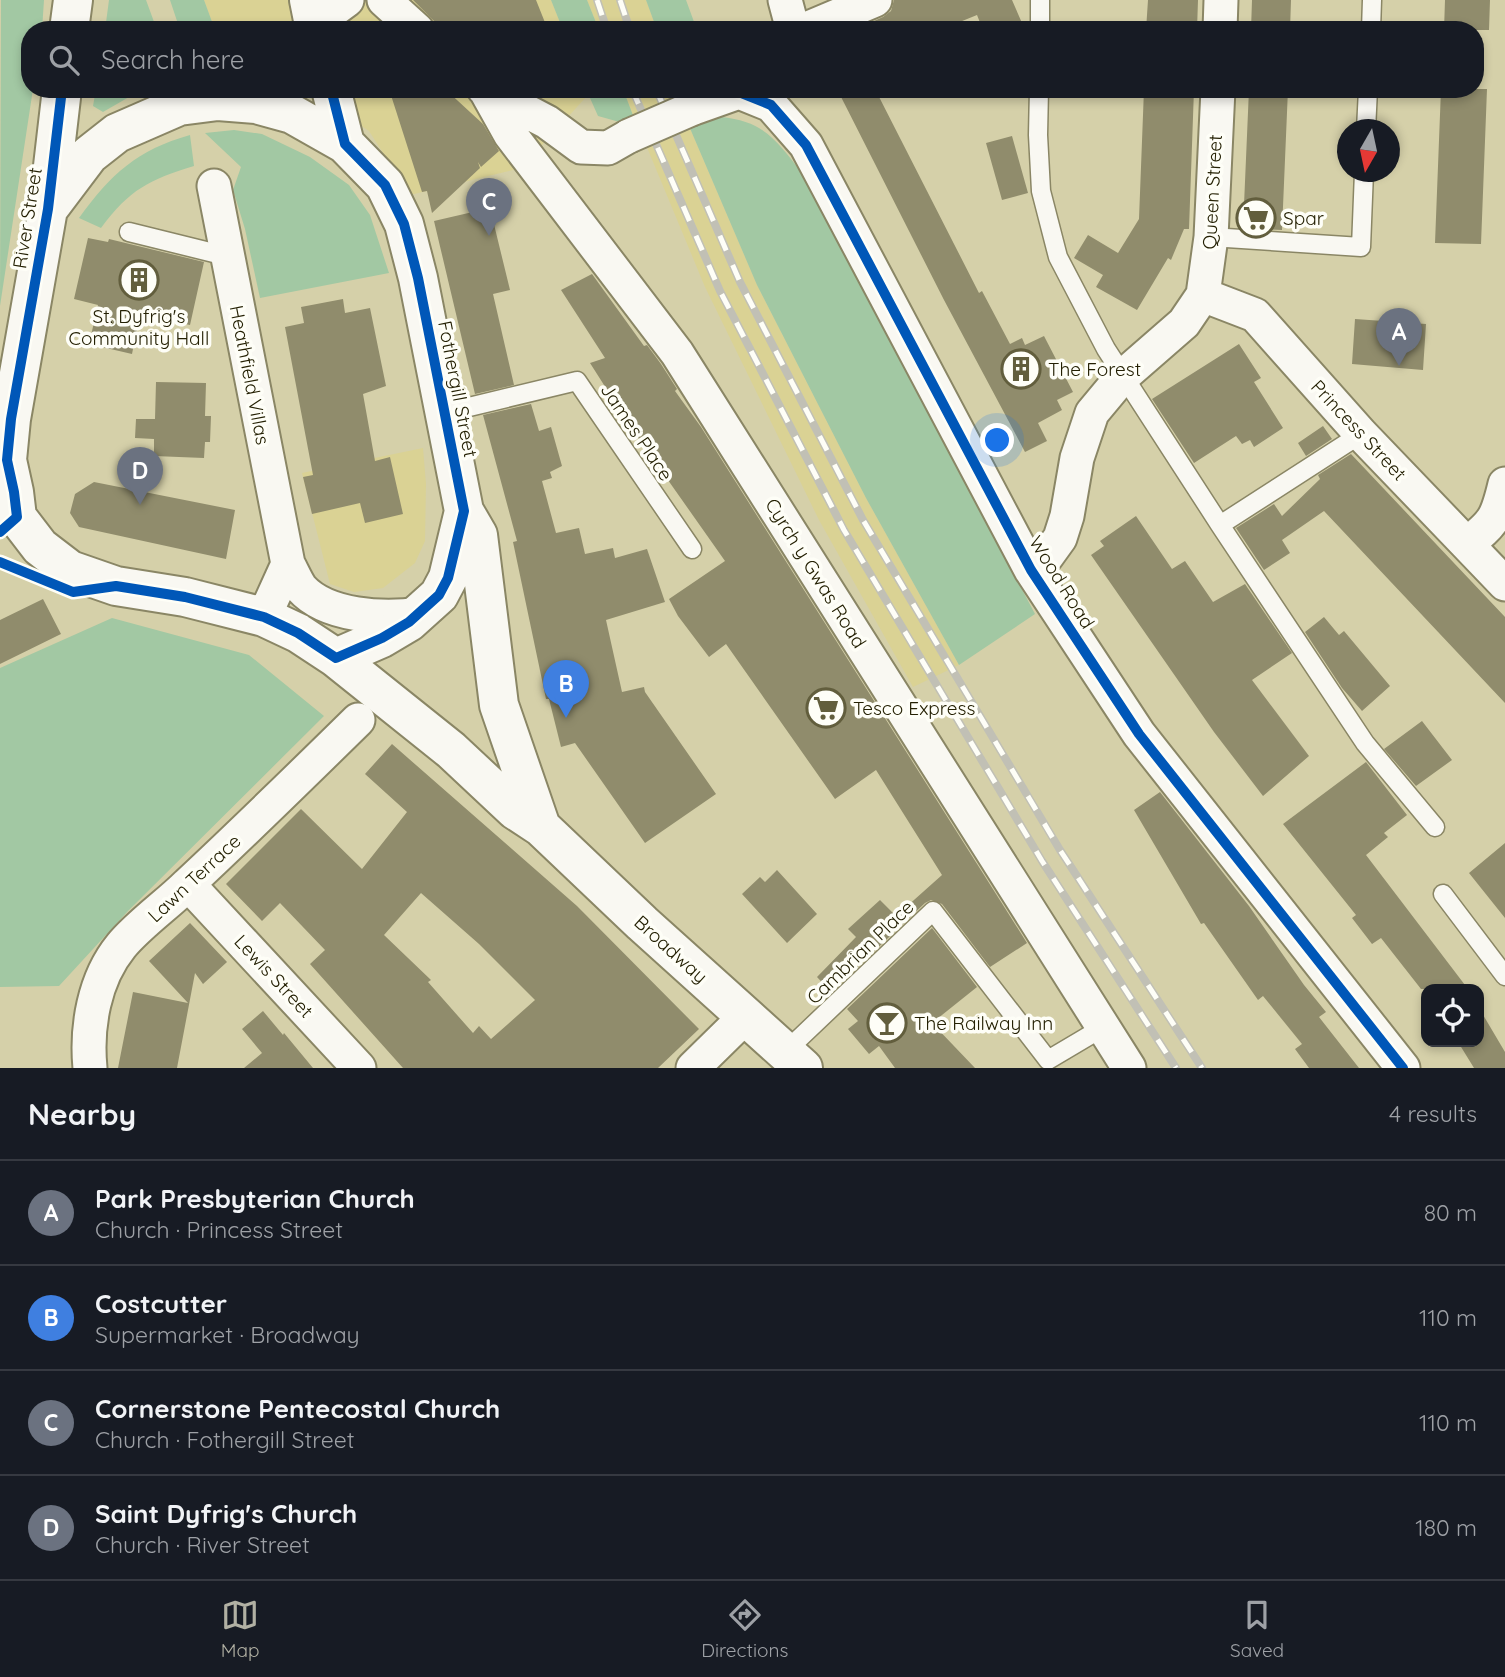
<!DOCTYPE html>
<html lang="en">
<head>
<meta charset="utf-8">
<style>
	body { margin:0; font-family:Quicksand,sans-serif; background:#20242c; color:#f1f3f6 }
	.controls { position:absolute; right:21px; bottom:21px; display:grid; overflow:hidden; border-radius:14px; box-shadow:0 4px 10px #0003 }
	.controls button { width:63px; height:63px; display:grid; place-items:center; padding:0; border:0; border-bottom:2px solid #363941; background:#171b24; color:#f1f3f6; font:35px sans-serif }
	.compass { position:absolute; left:1337px; top:119px; width:63px; height:63px; border-radius:50%; background:#171b24; box-shadow:0 4px 10px #0003; rotate:189deg }
	.you { position:absolute; left:998px; top:441px; width:24px; height:24px; margin:-18px; border:5px solid #fff; border-radius:50%; background:#1a73e8; box-shadow:0 0 0 10px #1a73e833 }
	.badge { display:grid; place-items:center; width:46px; height:46px; border-radius:50%; background:#b1b0a3; color:#fff; font-size:23px; font-weight:700 }
	.pin { position:absolute; translate:-50% -58px; filter:drop-shadow(0 2px 4px #0008) }
	.pin::after { content:''; position:absolute; top:37px; width:24px; height:21px; background:inherit; clip-path:polygon(0 0,100% 0,50% 100%) }
	.list { margin:0; padding:0; list-style:none }
	h2 { display:flex; justify-content:space-between; align-items:center; height:91px; margin:0; padding:0 28px; font-size:30px }
	h2 small { font-size:23px; font-weight:400; color:#9ea1a6 }
	.list li { display:grid; grid-template-columns:46px 1fr auto; gap:21px; align-items:center; box-sizing:border-box; height:105px; padding:0 28px; border-top:2px solid #363941 }
	.list b { display:block; font-size:26px; white-space:nowrap }
	.list p { margin:0; font-size:23px; white-space:nowrap; color:#9ea1a6 }
	.list em { font-size:23px; font-style:normal; color:#9ea1a6 }
	.icon { flex:none; width:38px; height:38px; fill:none; stroke:currentColor; stroke-width:2; stroke-linecap:round; stroke-linejoin:round }
	.map { position:relative; flex:none; width:1505px; height:1068px; overflow:hidden }
	.search { position:absolute; background:#171b24; box-shadow:0 4px 10px #0003; left:21px; right:21px; top:21px; height:77px; display:flex; align-items:center; gap:18px; box-sizing:border-box; padding:0 24px; border-radius:28px; color:#9ea1a6; font-size:26px }
	.sheet { height:511px; background:#171b24 }
	nav { display:flex; justify-content:space-around; align-items:center; box-sizing:border-box; height:98px; border-top:2px solid #363941; background:#171b24; font-size:19px; color:#9ea1a6 }
	nav a { display:grid; justify-items:center; gap:4px }
	nav .on { color:#b1b0a3 }
	.map>svg:first-child { display:block }
	.built { fill:#dad294 }
	.green { fill:#a2c8a3 }
	.building { fill:#908c6c; fill-rule:evenodd }
	.lines { fill:none; stroke-linecap:round; stroke-linejoin:round }
	.service-casing { stroke:#8a8665; stroke-width:21 }
	.minor-casing { stroke:#8a8665; stroke-width:37 }
	.secondary-casing { stroke:#8a8665; stroke-width:42 }
	.service { stroke:#f9f8f2; stroke-width:18 }
	.minor { stroke:#f9f8f2; stroke-width:33 }
	.secondary { stroke:#f9f8f2; stroke-width:38 }
	.rail-casing { stroke:#c1c0b5; stroke-width:8 }
	.rail { stroke:#fefef7; stroke-width:5; stroke-dasharray:16; stroke-linecap:butt }
	.minor-bridge-casing { stroke:#8a8665; stroke-width:37; stroke-linecap:butt }
	.minor-bridge { stroke:#f9f8f2; stroke-width:33 }
	.cycleway-casing { stroke:#fefef7; stroke-width:15 }
	.cycleway { stroke:#0057b8; stroke-width:10 }
	.labels { text-anchor:middle; dominant-baseline:central; stroke-width:7; stroke-linejoin:round; paint-order:stroke }
	.street-label { font-size:19px; fill:#242003; stroke:#fefef7 }
	.poi-label { font-size:19px; fill:#242003; stroke:#fefef7; text-anchor:start }
</style>
</head>
<body>
<div class="map">
<svg width="1505" height="1068" viewBox="0 0 1505 1068">
	<rect width="100%" height="100%" fill="#d5d0a9"/>
	<!-- built -->
	<path class="built" d="M 204,0 L 551,0 L 563,30 L 215,30 Z
		M 587,0 L 646,0 L 657,30 L 599,30 Z
		M 306,89 L 586,89 L 588,95 L 521,168 L 410,195 L 369,131 Z
		M 623,89 L 679,89 L 682,97 L 634,118 Z
		M 689,126 L 757,285 L 866,498 L 959,665 L 913,687 L 819,520 L 705,287 L 646,145 Z
		M 423,448 L 426,484 L 425,541 L 415,563 L 383,588 L 354,592 L 330,584 L 302,473 Z"/>
	<!-- green -->
	<path class="green" d="M 1,0 L 44,0 L 42,30 L 30,30 L 30,89 L 33,89 L 0,306 Z
		M 109,0 L 146,0 L 157,30 L 105,30 Z
		M 170,0 L 204,0 L 215,30 L 180,30 Z
		M 551,0 L 587,0 L 599,30 L 563,30 Z
		M 646,0 L 686,0 L 697,30 L 657,30 Z
		M 96,89 L 143,89 L 103,112 L 93,106 Z
		M 586,89 L 623,89 L 634,118 L 623,123 L 598,116 Z
		M 721,117 C 764,121 777,141 802,173 L 1035,614 L 959,665 L 866,498 L 757,285 L 689,126 Z
		M 234,130 L 262,134 L 310,157 L 349,185 L 370,215 L 389,273 L 260,298 L 245,229 L 233,190 L 241,167 L 205,133 Z
		M 190,135 L 194,166 C 149,180 130,189 101,228 L 79,218 C 111,174 137,150 190,135 Z
		M 112,618 L 249,655 L 324,716 L 128,911 L 59,986 L 0,987 L 0,668 Z"/>
	<!-- building -->
	<path class="building" d="M 413,0 L 536,0 L 548,30 L 443,30 Z
		M 894,0 L 1012,0 L 1025,30 L 983,30 L 977,15 L 940,30 L 854,30 L 883,17 L 891,11 Z
		M 1148,0 L 1198,0 L 1197,30 L 1146,30 Z
		M 1252,0 L 1291,0 L 1290,30 L 1251,30 Z
		M 1445,0 L 1490,0 L 1489,30 L 1444,30 Z
		M 389,89 L 445,89 L 483,124 L 499,151 L 481,167 L 478,162 L 480,168 L 432,213 L 427,191 L 422,192 Z
		M 837,89 L 875,89 L 979,293 L 982,291 L 1010,344 L 1022,338 L 1025,345 L 1044,336 L 1073,392 L 1057,400 L 1062,410 L 1038,423 L 1047,441 L 1025,452 L 944,300 Z
		M 1144,89 L 1194,89 L 1189,229 L 1184,229 L 1171,260 L 1168,258 L 1137,310 L 1096,287 L 1103,275 L 1074,258 L 1088,235 L 1118,253 L 1139,219 Z
		M 1249,89 L 1288,89 L 1282,230 L 1243,228 Z
		M 1441,89 L 1487,89 L 1481,244 L 1435,243 Z
		M 1012,136 L 1028,193 L 1002,200 L 986,143 Z
		M 490,208 L 510,290 L 493,294 L 514,385 L 475,394 L 434,221 Z
		M 88,238 L 108,242 L 109,239 L 204,262 L 190,325 L 140,314 L 132,354 L 89,344 L 98,305 L 74,299 Z
		M 592,274 L 644,346 L 647,345 L 661,364 L 677,389 L 675,391 L 701,427 L 1027,943 L 990,967 L 942,904 L 931,900 L 925,903 L 831,992 L 817,977 L 856,937 L 848,929 L 880,900 L 893,913 L 902,905 L 905,908 L 942,875 L 876,770 L 835,799 L 726,644 L 709,657 L 678,616 L 669,599 L 725,561 L 632,429 L 590,363 L 605,358 L 561,290 Z
		M 343,299 L 345,313 L 370,308 L 386,386 L 363,394 L 375,461 L 390,457 L 403,514 L 365,523 L 360,503 L 312,514 L 303,477 L 313,475 L 285,327 L 304,323 L 301,307 Z
		M 1355,319 L 1426,324 L 1423,370 L 1352,364 Z
		M 1239,344 L 1261,378 L 1254,382 L 1283,428 L 1254,447 L 1250,440 L 1242,444 L 1236,436 L 1194,463 L 1152,399 Z
		M 156,382 L 206,383 L 205,416 L 211,416 L 210,442 L 205,442 L 204,458 L 154,456 L 154,439 L 135,438 L 136,419 L 155,419 Z
		M 531,404 L 539,431 L 551,427 L 562,466 L 550,472 L 552,478 L 542,481 L 556,533 L 579,528 L 585,554 L 613,548 L 615,558 L 647,549 L 665,602 L 606,620 L 622,692 L 644,687 L 645,692 L 716,794 L 645,843 L 575,743 L 561,747 L 549,699 L 546,699 L 513,542 L 517,541 L 483,415 Z
		M 1323,426 L 1332,439 L 1306,456 L 1298,443 Z
		M 1351,454 L 1505,617 L 1505,703 L 1324,511 L 1282,540 L 1290,553 L 1264,570 L 1236,528 L 1274,504 L 1282,516 L 1320,479 L 1318,475 Z
		M 94,482 L 235,510 L 226,559 L 79,527 L 70,513 L 75,494 Z
		M 1136,516 L 1172,569 L 1185,561 L 1213,602 L 1245,584 L 1292,653 L 1252,680 L 1309,756 L 1263,796 L 1214,732 L 1091,555 L 1104,546 L 1100,541 Z
		M 43,599 L 61,634 L 0,664 L 0,620 Z
		M 1324,617 L 1339,635 L 1344,631 L 1390,686 L 1362,711 L 1342,688 L 1305,632 Z
		M 1422,721 L 1452,760 L 1416,786 L 1384,749 Z
		M 392,744 L 577,906 L 699,1029 L 658,1068 L 403,1068 L 310,964 L 325,950 L 280,903 L 262,921 L 226,884 L 301,809 L 362,869 L 407,812 L 365,774 ZM 421,893 L 479,944 L 535,1000 L 491,1039 L 479,1026 L 473,1033 L 428,982 L 431,980 L 384,935 Z
		M 1366,762 L 1407,815 L 1384,833 L 1388,837 L 1366,855 L 1468,989 L 1421,989 L 1381,938 L 1372,944 L 1352,918 L 1356,915 L 1283,824 Z
		M 1160,792 L 1249,906 L 1304,985 L 1326,1012 L 1319,1017 L 1359,1068 L 1309,1068 L 1295,1049 L 1302,1044 L 1263,996 L 1258,1000 L 1204,923 L 1201,924 L 1134,810 Z
		M 1505,843 L 1505,918 L 1469,873 Z
		M 777,870 L 817,914 L 787,943 L 742,894 L 760,877 L 765,882 Z
		M 190,923 L 227,962 L 203,984 L 195,973 L 177,1068 L 118,1068 L 133,992 L 188,1003 L 149,961 Z
		M 932,928 L 977,987 L 932,1023 L 975,1068 L 895,1068 L 879,1046 L 869,1054 L 848,1029 L 858,1021 L 847,1009 Z
		M 1479,1008 L 1505,1052 L 1505,1068 L 1474,1068 L 1458,1042 L 1479,1042 Z
		M 263,1011 L 283,1035 L 284,1033 L 313,1068 L 244,1068 L 262,1053 L 242,1029 Z"/>
	<g class="lines">
		<!-- service casing -->
		<g class="service-casing">
			<path id="service" d="M 1040,30 L 1040,0
				M 1371,30 L 1372,0
				M 1039,89 L 1038,135 L 1041,191 L 1058,257 L 1106,349 L 1220,525 L 1365,743 L 1435,827
				M 1366,130 L 1368,89
				M 129,232 L 226,256
				M 1211,237 L 1361,247 L 1364,172
				M 444,413 L 577,381 L 692,549
				M 1220,525 L 1361,434
				M 1443,894 L 1505,976
				M 785,1052 L 933,911 L 1048,1060 L 1102,1028"/>
		</g>
		<!-- minor casing -->
		<g class="minor-casing">
			<path id="minor" d="M 384,0 L 417,30
				M 785,0 L 793,30
				M 317,30 L 328,14 L 347,0
				M 804,30 L 875,0
				M 1220,30 L 1221,0
				M 484,89 L 547,122 L 581,147 L 608,148 L 629,136
				M 486,91 L 510,134 L 677,353 L 1129,1068
				M 739,92 L 771,105 L 806,145 L 1031,570 L 1139,734 L 1403,1068
				M 691,109 L 739,92
				M 214,186 L 288,564 C 292,571 296,581 301,588 C 327,617 384,619 420,614
				M 1203,295 L 1255,315 L 1361,434 L 1505,584
				M 1467,544 C 1494,523 1497,518 1505,484
				M 1031,570 L 1047,556 L 1060,538 L 1067,516 L 1077,458 L 1092,413 L 1122,377 L 1184,323 L 1203,295 L 1211,237 L 1218,89
				M 264,617 L 288,564
				M 188,884 L 359,1068
				M 90,1068 C 86,1027 94,979 121,946 C 138,925 168,904 188,884 C 246,830 302,775 358,720
				M 693,1068 L 746,1016"/>
		</g>
		<!-- secondary casing -->
		<g class="secondary-casing">
			<path id="secondary" d="M 309,0 L 315,30
				M 69,30 L 73,0
				M 331,89 L 345,144 L 385,185 L 404,224 L 418,278 L 464,511 L 448,578 L 439,595 L 409,622 L 382,638 L 336,658
				M 49,208 L 89,155 L 117,133 L 179,106 L 218,101 L 256,104 L 292,114 L 345,144
				M 0,507 L 17,517 L 40,547 L 70,570 L 116,586 L 185,597 L 264,617 L 298,633 L 336,658 L 451,750 L 515,810 L 541,827 L 642,923 L 803,1068
				M 464,511 L 478,535 L 499,705 L 541,827
				M 17,517 L 14,492 L 7,460 L 11,419 L 48,209 L 62,89"/>
		</g>
		<!-- service -->
		<use href="#service" class="service"/>
		<!-- minor -->
		<use href="#minor" class="minor"/>
		<!-- secondary -->
		<use href="#secondary" class="secondary"/>
		<!-- rail casing -->
		<g class="rail-casing">
			<path id="rail" d="M 597,0 L 607,30
				M 620,0 L 630,30
				M 632,89 L 720,291 L 844,530 L 1042,861 L 1176,1068
				M 656,89 L 740,282 L 863,520 L 1060,850 L 1202,1068"/>
		</g>
		<!-- rail -->
		<use href="#rail" class="rail"/>
		<!-- minor-bridge casing -->
		<g class="minor-bridge-casing">
			<path id="minor-bridge" d="M 629,136 L 691,109"/>
		</g>
		<!-- minor-bridge -->
		<use href="#minor-bridge" class="minor-bridge"/>
		<!-- cycleway casing -->
		<g class="cycleway-casing">
			<path id="cycleway" d="M 740,89 L 739,92 L 771,105 L 806,145 L 1031,570 L 1139,734 L 1403,1068
				M 0,532 L 17,517 L 14,492 L 7,460 L 11,419 L 48,209 L 62,89
				M 0,562 L 73,592 L 116,586 L 185,597 L 264,617 L 298,633 L 336,658 L 382,638 L 409,622 L 439,595 L 448,578 L 464,511 L 418,278 L 404,224 L 385,185 L 345,144 L 331,89"/>
		</g>
		<!-- cycleway -->
		<use href="#cycleway" class="cycleway"/>
	</g>
	<!-- icons -->
	<defs>
		<g id="supermarket-ring" transform="scale(2.0125)"><circle r="9.5" fill="#fefef7" stroke="#625e3d" stroke-width="1.5"/><path d="M-6-5.5h2.5l.6 2H6L4.5 2H-2.5L-4.4-4H-6ZM-1.5 3.2a1.3 1.3 0 1 0 .1 0ZM3 3.2a1.3 1.3 0 1 0 .1 0Z" fill="#625e3d"/></g>
		<g id="building-ring" transform="scale(2.0125)"><circle r="9.5" fill="#fefef7" stroke="#625e3d" stroke-width="1.5"/><path d="M-4-6H4V6H1V3H-1V6H-4ZM-2.5-4.3h1.7v1.8h-1.7ZM.8-4.3h1.7v1.8H.8ZM-2.5-1h1.7V.8h-1.7ZM.8-1h1.7V.8H.8Z" fill="#625e3d"/></g>
		<g id="bar-ring" transform="scale(2.0125)"><circle r="9.5" fill="#fefef7" stroke="#625e3d" stroke-width="1.5"/><path d="M-6-5H6L.8 .8V4.5H3.5V6h-7V4.5H-.8V.8Z" fill="#625e3d"/></g>
	</defs>
	<g fill-rule="evenodd">
		<use href="#supermarket-ring" x="1256" y="218"/>
		<use href="#building-ring" x="139" y="280"/>
		<use href="#building-ring" x="1021" y="369"/>
		<use href="#supermarket-ring" x="826" y="708"/>
		<use href="#bar-ring" x="887" y="1023"/>
	</g>
	<g class="labels">
		<!-- street labels -->
		<g class="street-label">
			<text transform="translate(1212 192) rotate(-87)">Queen Street</text>
			<text transform="translate(27 218) rotate(-81)">River Street</text>
			<text transform="translate(250 375) rotate(79)">Heathfield Villas</text>
			<text transform="translate(458 389) rotate(79)">Fothergill Street</text>
			<text transform="translate(1359 430) rotate(47)">Princess Street</text>
			<text transform="translate(637 432) rotate(56)">James Place</text>
			<text transform="translate(816 573) rotate(58)">Cyrch y Gwas Road</text>
			<text transform="translate(1062 582) rotate(58)">Wood Road</text>
			<text transform="translate(194 878) rotate(-43)">Lawn Terrace</text>
			<text transform="translate(671 949) rotate(42)">Broadway</text>
			<text transform="translate(860 952) rotate(-44)">Cambrian Place</text>
			<text transform="translate(274 976) rotate(47)">Lewis Street</text>
		</g>
		<!-- poi labels -->
		<g class="poi-label">
			<text x="1283" y="218">Spar</text>
			<text x="139" y="316" text-anchor="middle">St. Dyfrig's<tspan x="139" dy="22">Community Hall</tspan></text>
			<text x="1048" y="369">The Forest</text>
			<text x="853" y="708">Tesco Express</text>
			<text x="914" y="1023">The Railway Inn</text>
		</g>
	</g>
</svg>
<div class="controls">
<button><svg class="icon" aria-label="locate" viewBox="0 0 24 24"><circle cx="12" cy="12" r="6"/><path d="M12 2v4M12 18v4M2 12h4M18 12h4"/></svg></button>
</div>
<svg class="compass" viewBox="-18 -18 36 36"><path d="M0-13l5 13h-10z" fill="#e53935"/><path d="M0 13l5-13h-10z" fill="#9ea1a6"/></svg>
<div class="you"></div>
<div class="pin badge" style="left:1399px;top:366px;background:#6b7280">A</div>
<div class="pin badge" style="left:566px;top:718px;background:#3f7fe0">B</div>
<div class="pin badge" style="left:489px;top:236px;background:#6b7280">C</div>
<div class="pin badge" style="left:140px;top:505px;background:#6b7280">D</div>
<div class="search"><svg class="icon" aria-label="search" viewBox="0 0 24 24"><circle cx="10" cy="10" r="6"/><path d="M15 15l6 6"/></svg>Search here</div>
</div>
<section class="sheet">
<h2>Nearby<small>4 results</small></h2>
<ul class="list">
<li><span class="badge" style="background:#6b7280">A</span><div><b>Park Presbyterian Church</b><p>Church · Princess Street</p></div><em>80 m</em></li>
<li><span class="badge" style="background:#3f7fe0">B</span><div><b>Costcutter</b><p>Supermarket · Broadway</p></div><em>110 m</em></li>
<li><span class="badge" style="background:#6b7280">C</span><div><b>Cornerstone Pentecostal Church</b><p>Church · Fothergill Street</p></div><em>110 m</em></li>
<li><span class="badge" style="background:#6b7280">D</span><div><b>Saint Dyfrig's Church</b><p>Church · River Street</p></div><em>180 m</em></li>
</ul>
</section>
<nav>
<a class="on"><svg class="icon" aria-label="map" viewBox="0 0 24 24"><path d="M3 6l6-2 6 2 6-2v14l-6 2-6-2-6 2zM9 4v14M15 6v14"/></svg>Map</a>
<a><svg class="icon" aria-label="directions" viewBox="0 0 24 24"><path d="M12 3l9 9-9 9-9-9zM9 14v-3h6M13 9l2 2-2 2"/></svg>Directions</a>
<a><svg class="icon" aria-label="saved" viewBox="0 0 24 24"><path d="M7 4h10v16l-5-4-5 4z"/></svg>Saved</a>
</nav>
</body>
</html>
